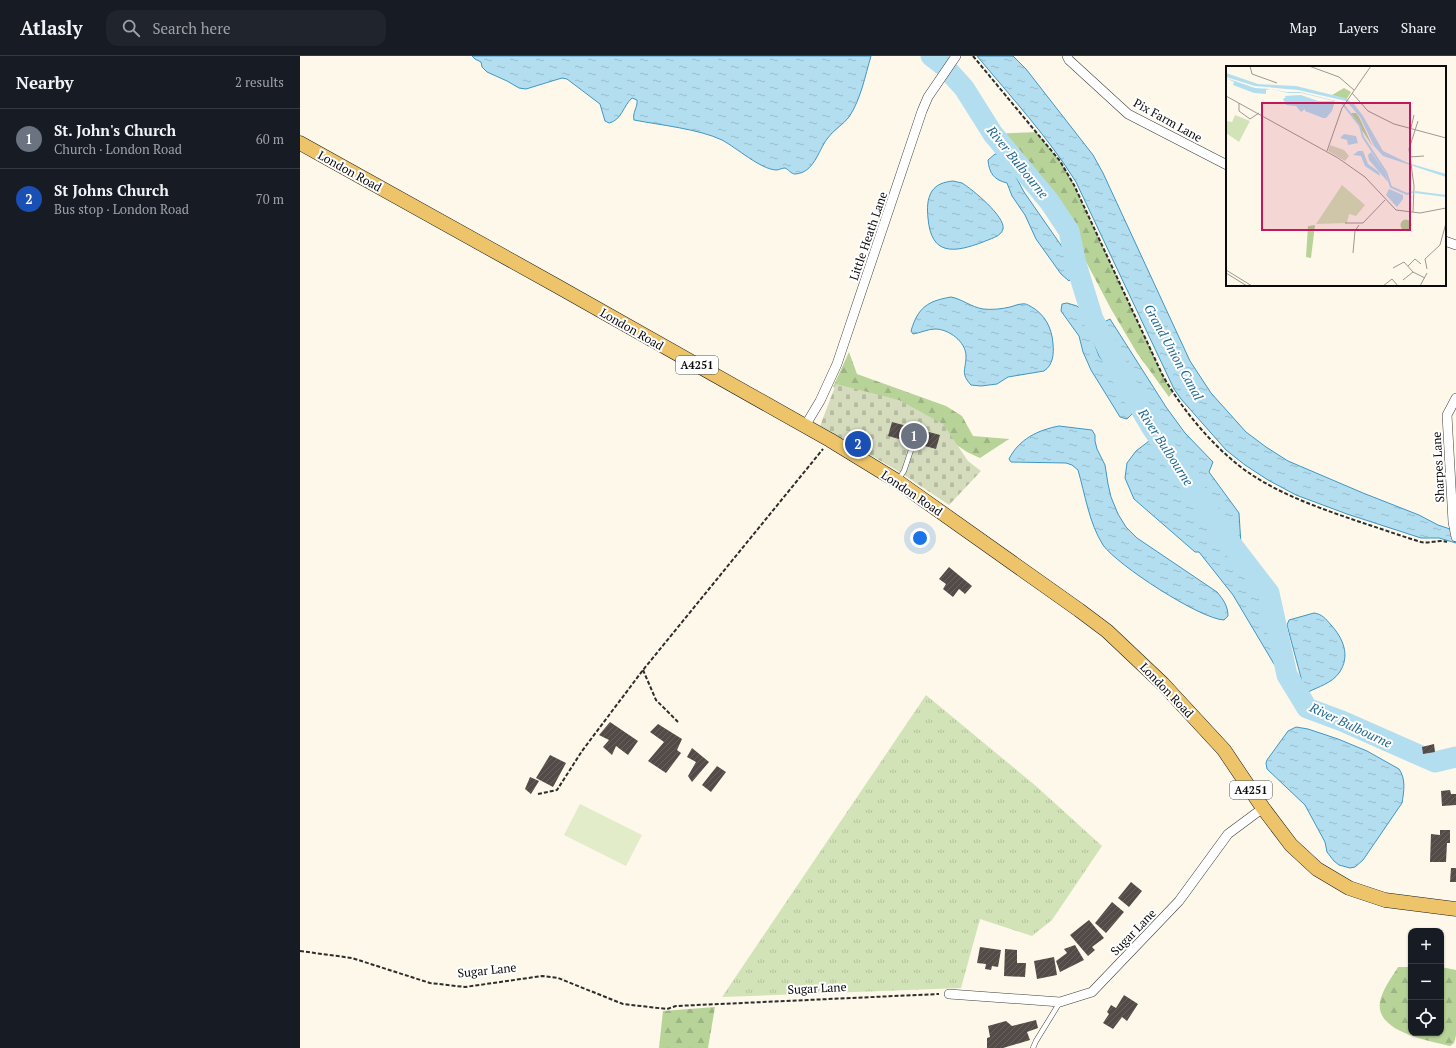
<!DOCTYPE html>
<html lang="en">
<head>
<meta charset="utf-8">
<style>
	body { margin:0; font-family:"PT Serif",serif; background:#20242c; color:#f1f3f6 }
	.controls { position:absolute; right:12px; bottom:12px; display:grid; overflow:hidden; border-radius:8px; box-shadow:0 1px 3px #0004 }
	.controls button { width:36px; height:36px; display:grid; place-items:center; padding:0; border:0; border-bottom:1px solid #363941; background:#171b24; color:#f1f3f6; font:20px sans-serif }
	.you { position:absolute; left:620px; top:482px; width:14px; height:14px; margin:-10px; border:3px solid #fff; border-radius:50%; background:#1a73e8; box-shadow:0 0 0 6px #1a73e833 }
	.badge { display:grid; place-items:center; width:26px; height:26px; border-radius:50%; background:#d39ba4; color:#fff; font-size:13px; font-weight:700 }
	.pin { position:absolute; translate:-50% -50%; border:2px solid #fff; box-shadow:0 1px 4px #0006 }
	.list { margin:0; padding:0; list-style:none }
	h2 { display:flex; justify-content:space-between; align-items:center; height:52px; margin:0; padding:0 16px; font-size:17px }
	h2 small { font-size:13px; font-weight:400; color:#9ea1a6 }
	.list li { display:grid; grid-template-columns:26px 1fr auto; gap:12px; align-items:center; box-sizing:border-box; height:60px; padding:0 16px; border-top:1px solid #363941 }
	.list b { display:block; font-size:15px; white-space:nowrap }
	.list p { margin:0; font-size:13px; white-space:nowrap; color:#9ea1a6 }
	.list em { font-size:13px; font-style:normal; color:#9ea1a6 }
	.icon { flex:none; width:22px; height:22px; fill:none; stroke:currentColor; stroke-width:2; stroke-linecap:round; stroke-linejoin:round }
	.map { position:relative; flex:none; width:1156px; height:992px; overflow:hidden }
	header { display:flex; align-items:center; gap:24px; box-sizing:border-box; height:56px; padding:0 20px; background:#171b24; border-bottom:1px solid #363941 }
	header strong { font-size:19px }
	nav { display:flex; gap:22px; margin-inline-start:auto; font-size:14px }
	.search { width:280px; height:36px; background:#20242c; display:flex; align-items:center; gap:10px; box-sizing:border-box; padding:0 14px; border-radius:12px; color:#9ea1a6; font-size:15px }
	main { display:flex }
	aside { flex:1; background:#171b24 }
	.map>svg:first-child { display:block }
	.grass { fill:url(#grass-tufts) }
	.forest { fill:url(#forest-firs) }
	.cemetery { fill:url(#cemetery-stones) }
	.pitch { fill:#e2ecc8 }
	.water { fill:url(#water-ripples); stroke:#4097c1 }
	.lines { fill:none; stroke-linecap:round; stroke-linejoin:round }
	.river { stroke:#b3def0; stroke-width:21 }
	.building { fill:url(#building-hatch) }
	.lane-casing { stroke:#3e3e3e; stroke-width:5.5 }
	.street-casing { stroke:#3e3e3e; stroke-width:10 }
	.primary-casing { stroke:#1c1c1c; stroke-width:15 }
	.path { stroke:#2d2d2d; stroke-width:2; stroke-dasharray:4 2; stroke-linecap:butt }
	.lane { stroke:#fff; stroke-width:4.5 }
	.street { stroke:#fff; stroke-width:9 }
	.primary { stroke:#edc46a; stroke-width:14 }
	.labels { text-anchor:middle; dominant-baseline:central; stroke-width:4; stroke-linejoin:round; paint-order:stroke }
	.shield { fill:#fff; stroke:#545454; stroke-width:1 }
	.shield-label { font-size:11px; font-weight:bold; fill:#0b0b0b }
	.street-label { font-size:12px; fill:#0b0b0b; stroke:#fff }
	.water-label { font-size:13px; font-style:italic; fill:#206891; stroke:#fff }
	.inset-river { fill:none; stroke:#b3def0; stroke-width:2 }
	.inset-road { fill:none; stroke:#9c9991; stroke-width:1 }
	.view { fill:#c2185b; fill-opacity:0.15; stroke:#c2185b; stroke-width:2 }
	.inset-edge { fill:none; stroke:#0b0b0b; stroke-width:2 }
</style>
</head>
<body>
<header>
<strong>Atlasly</strong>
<div class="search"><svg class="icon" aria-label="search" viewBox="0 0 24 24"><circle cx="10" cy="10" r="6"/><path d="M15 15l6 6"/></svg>Search here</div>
<nav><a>Map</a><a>Layers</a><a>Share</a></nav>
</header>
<main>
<aside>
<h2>Nearby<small>2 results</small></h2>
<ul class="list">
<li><span class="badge" style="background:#6b7280">1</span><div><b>St. John's Church</b><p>Church · London Road</p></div><em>60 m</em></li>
<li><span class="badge" style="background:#1a4fb4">2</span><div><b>St Johns Church</b><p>Bus stop · London Road</p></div><em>70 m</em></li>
</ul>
</aside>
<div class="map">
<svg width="1156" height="992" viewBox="0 0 1156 992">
	<defs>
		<pattern id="grass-tufts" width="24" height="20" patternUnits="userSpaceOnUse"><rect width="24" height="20" fill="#d2e4b7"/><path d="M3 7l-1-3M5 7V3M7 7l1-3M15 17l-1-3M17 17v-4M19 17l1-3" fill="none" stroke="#b3c29c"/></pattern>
		<pattern id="forest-firs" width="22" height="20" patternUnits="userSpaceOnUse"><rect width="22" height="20" fill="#b7d398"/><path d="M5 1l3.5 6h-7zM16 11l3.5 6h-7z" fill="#9cb482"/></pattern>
		<pattern id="cemetery-stones" width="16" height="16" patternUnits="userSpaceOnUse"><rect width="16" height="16" fill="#d5dcbe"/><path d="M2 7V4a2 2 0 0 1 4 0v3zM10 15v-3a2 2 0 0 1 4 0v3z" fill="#b6bba2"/></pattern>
		<pattern id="water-ripples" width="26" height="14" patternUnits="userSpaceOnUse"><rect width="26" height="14" fill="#b3def0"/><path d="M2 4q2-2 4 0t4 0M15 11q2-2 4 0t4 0" fill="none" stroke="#99bdcc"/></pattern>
		<pattern id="building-hatch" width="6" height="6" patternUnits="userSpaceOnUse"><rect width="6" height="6" fill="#524b48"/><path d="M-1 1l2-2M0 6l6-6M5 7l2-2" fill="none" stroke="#66605e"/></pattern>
	</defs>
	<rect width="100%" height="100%" fill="#fdf8ea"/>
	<!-- grass -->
	<path class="grass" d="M 626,639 L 736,730 L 802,790 L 752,864 L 732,880 L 680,863 L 661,932 L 422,941 Z"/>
	<!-- forest -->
	<path class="forest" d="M 736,76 L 760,105 L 774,129 L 862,318 L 872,337 L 869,341 L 837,297 L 811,253 L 783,200 L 749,145 L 693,78 Z
		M 549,296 L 557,318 L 646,350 L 662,360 L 673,380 L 709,383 L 680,402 L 667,396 L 613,359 L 571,342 L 533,331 Z
		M 1098,911 L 1111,911 L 1111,977 L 1141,977 L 1141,911 L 1156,914 L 1156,979 L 1154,987 L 1150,990 C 1130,985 1075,976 1080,946 C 1082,934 1092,921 1098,911 Z
		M 415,951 L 408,992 L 359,992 L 363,955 Z"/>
	<!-- cemetery -->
	<path class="cemetery" d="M 536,328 L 599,344 L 643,368 L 668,405 L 681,415 L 649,449 L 598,415 L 520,370 Z"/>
	<!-- pitch -->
	<path class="pitch" d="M 280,748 L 342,779 L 326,810 L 264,779 Z"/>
	<!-- water -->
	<path class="water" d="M 172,0 L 571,0 C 565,20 561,43 549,61 C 543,69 533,74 527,83 C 518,95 514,117 495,118 C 491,118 488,113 485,112 C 482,112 479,114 476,114 C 460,113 437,92 422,84 C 399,73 360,69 334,64 C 332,57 338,51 337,44 L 332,42 C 323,50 322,64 309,67 L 305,65 L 300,48 L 267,23 L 262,22 L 252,25 L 226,33 L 219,32 L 207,25 L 187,16 L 182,11 L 181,6 L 175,3 Z
		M 677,0 L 713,0 L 726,13 L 793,99 L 803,117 L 890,305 L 911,337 L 946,376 L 966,391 L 988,405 L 1063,437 L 1119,459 L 1138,469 L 1156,475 L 1156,487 L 1139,482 L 1121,482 L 1047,458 L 996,439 L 968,424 L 945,409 L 926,394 L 881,343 L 874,333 L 776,126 C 748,81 711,41 677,0 Z
		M 695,98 L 701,99 L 709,108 L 724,136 L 765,195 L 774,219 L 769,225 L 761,218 L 736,183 L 725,159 L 712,140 L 707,127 C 694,124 689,117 688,104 Z
		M 653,125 C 656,126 659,126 662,127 C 672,133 706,161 703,173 C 701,181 689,183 683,186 C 654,197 631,200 628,162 C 627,153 627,143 632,135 C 637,128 644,126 653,125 Z
		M 651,241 C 662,243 671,251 683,253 C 691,254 702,253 710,251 C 714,250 718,248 722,248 C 725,247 728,249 730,250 C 745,258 752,272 753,288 C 754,298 753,309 744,315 L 708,321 L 697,328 L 681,330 L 671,329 C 660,317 666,314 666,300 C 666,286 649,273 635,273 C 628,273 620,277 613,278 L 611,275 C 618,251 628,245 651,241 Z
		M 767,247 L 777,250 L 782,255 L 799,300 L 811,316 L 829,349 L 832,358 L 827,363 L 820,361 L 791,314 L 783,296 L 779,280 L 761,255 L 762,248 Z
		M 810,263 L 866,351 L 885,377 L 913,406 L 909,416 L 939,457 L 941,489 C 911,449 879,410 854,367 C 834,335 820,300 802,267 Z
		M 759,370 L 792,374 L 795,379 L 795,385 L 797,393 L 805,409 L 808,428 L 811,441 L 818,458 L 826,471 L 837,482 L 917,536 C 923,543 928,550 928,560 L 924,564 C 900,563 817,509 803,489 C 789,467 785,438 778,414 L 772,409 L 766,407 L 711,406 L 709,403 C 719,383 738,374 759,370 Z
		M 853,382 L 900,453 L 959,534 L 966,549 L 981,612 L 977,613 L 933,539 L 899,496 L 895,496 L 834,443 L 825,422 L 827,407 L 836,395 Z
		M 1014,557 C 1022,558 1026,563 1031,569 C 1043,582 1051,600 1039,617 C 1032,627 1018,631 1008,636 L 1004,633 L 987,569 L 989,564 Z
		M 996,671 L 1008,673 L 1038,683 L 1067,695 L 1099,713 C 1106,723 1104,735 1102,747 L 1063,804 L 1055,811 L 1050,812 L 1039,809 L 1034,805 L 1027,796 L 1025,786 L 1005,749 L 967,713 L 966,707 L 967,704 L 988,675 Z"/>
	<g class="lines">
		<!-- river -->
		<path class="river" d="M 631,0 L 644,10 L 664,32 L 693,78 L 749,145 L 769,175 L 776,208 L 793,263 L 823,323 L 852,372 L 922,476 L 969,537 L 987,619 L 1007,652 L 1042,665 L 1135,706 L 1156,701"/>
	</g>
	<!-- building -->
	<path class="building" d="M 592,366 L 640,379 L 636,393 L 588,380 Z
		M 649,511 L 672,530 L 665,538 L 659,533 L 653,541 L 643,533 L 646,528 L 639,523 Z
		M 310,666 L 338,685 L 328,699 L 316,690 L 312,699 L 303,691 L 309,684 L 299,679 Z
		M 358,668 L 382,683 L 377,694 L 381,697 L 366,717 L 348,705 L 364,686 L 350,676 Z
		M 1134,688 L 1135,696 L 1123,698 L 1122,691 Z
		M 392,692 L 409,706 L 392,726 L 388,720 L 396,706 L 387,701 Z
		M 250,699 L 266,707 L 253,731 L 236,722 Z
		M 417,710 L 426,716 L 411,736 L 402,729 Z
		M 230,721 L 239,725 L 231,738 L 225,733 Z
		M 1150,734 L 1151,738 L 1156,738 L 1156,749 L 1142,750 L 1141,735 Z
		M 1140,774 L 1150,774 L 1150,787 L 1147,787 L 1146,806 L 1130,806 L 1131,778 L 1140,779 Z
		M 1151,812 L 1156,812 L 1156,826 L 1150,826 Z
		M 831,826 L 842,835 L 829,851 L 818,842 Z
		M 812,846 L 824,856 L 806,877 L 795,867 Z
		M 789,864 L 804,882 L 792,891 L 795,894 L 788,900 L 770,879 Z
		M 775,889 L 784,904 L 760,916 L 756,905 L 767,897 L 764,893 Z
		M 680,891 L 701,894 L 698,911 L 692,910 L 691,914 L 685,913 L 686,908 L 677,907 Z
		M 705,893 L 717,894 L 717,907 L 726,907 L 725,921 L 704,920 Z
		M 754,901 L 757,919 L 737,923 L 734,905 Z
		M 824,939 L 838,948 L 827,965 L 822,961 L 813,973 L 803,967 L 809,958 L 807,956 L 811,949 L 816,952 Z
		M 736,964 L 738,972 L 727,976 L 730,984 L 703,992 L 687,992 L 687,982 L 690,981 L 688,970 L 706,965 L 712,970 Z"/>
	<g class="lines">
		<!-- lane casing -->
		<g class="lane-casing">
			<path id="lane" d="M 598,424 L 604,415 L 611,394
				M 733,992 L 736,985 L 760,946"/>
		</g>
		<!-- street casing -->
		<g class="street-casing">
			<path id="street" d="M 767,0 L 769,4 L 828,58 L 927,109
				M 1145,185 L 1156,189
				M 1156,342 L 1147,359 L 1153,466 L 1156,481
				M 505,370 L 520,345 L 537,308 L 622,55 L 628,41 L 656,0
				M 649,938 L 760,946 L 792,936 L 879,845 L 928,778 L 963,752"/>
		</g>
		<!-- primary casing -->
		<g class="primary-casing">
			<path id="primary" d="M 0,87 L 257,230 L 530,384 L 597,425 L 779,554 L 807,575 L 863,628 L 924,694 L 963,752 L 991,789 L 1017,813 L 1049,832 L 1085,844 L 1156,853"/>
		</g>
		<!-- path -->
		<path class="path" d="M 673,0 L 760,105 L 774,129 L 862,318 C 881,353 918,397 952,419 C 986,441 1025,454 1063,467 C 1082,473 1101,480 1121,486 C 1129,488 1139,483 1147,486
			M 343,614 L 356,644 L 378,666
			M 238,738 L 257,734 L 282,695 L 343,614 L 523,393
			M 0,895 L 52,902 L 130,927 L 165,931 L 242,920 L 258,922 L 323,948 L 367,953 L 376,950 L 639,938"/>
		<!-- lane -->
		<use href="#lane" class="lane"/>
		<!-- street -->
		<use href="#street" class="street"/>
		<!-- primary -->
		<use href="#primary" class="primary"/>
	</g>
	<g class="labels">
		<!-- shield labels -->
		<g class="shield">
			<rect x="376" y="300" width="42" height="18" rx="3"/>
			<rect x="930" y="725" width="42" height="18" rx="3"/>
		</g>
		<g class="shield-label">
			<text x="397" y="309">A4251</text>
			<text x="951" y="734">A4251</text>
		</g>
		<!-- street labels -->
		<g class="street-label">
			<text transform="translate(868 64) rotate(29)">Pix Farm Lane</text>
			<text transform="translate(50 115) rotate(29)">London Road</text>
			<text transform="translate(568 180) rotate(-71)">Little Heath Lane</text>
			<text transform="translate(332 273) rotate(30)">London Road</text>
			<text transform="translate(1138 411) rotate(-93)">Sharpes Lane</text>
			<text transform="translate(612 437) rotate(34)">London Road</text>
			<text transform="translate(867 634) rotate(46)">London Road</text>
			<text transform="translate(833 876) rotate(-46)">Sugar Lane</text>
			<text transform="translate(187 914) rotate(-6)">Sugar Lane</text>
			<text transform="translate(517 932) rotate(-3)">Sugar Lane</text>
		</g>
		<!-- water labels -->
		<g class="water-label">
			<text transform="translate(718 106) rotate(51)">River Bulbourne</text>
			<text transform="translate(874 296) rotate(61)">Grand Union Canal</text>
			<text transform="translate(866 391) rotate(57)">River Bulbourne</text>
			<text transform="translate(1051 669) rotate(25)">River Bulbourne</text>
		</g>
	</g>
	<!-- overview -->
	<g transform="translate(926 10)">
		<rect width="220" height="220" fill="#fdf8ea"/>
		<path d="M 116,119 L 139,139 L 130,150 L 123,148 L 121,157 L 90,158 Z" fill="#d2e4b7"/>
		<path d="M 118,22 L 125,26 L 120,34 L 106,29 ZM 125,47 L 130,47 L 133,51 L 147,81 ZM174.5 159a5.5 5.5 0 1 1 11 0a5.5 5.5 0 1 1-11 0ZM 89,159 L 85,192 L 80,191 L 82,160 Z" fill="#b7d398"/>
		<path d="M 104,79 L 118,84 L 123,90 L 119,95 L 102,85 Z" fill="#d5dcbe"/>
		<path d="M 9,49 L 24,55 L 13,76 L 0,67 L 0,55 L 6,56 Z" fill="#d2e4b7"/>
		<path d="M 0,7 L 32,18 L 70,20 L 119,32 L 128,38 L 137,50 L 157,85 L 182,97 L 220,108 L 220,111 L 157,90 L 148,80 L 134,51 L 120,35 L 72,24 L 29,20 L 0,11 ZM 0,12 L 29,22 L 44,23 L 60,26 L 74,26 L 118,37 L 109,35 L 106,45 L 100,52 L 97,52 L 79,45 L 79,43 L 75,46 L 70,40 L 60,39 L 57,33 L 60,31 L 58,30 L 75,29 L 92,35 L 108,35 L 75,27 L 62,27 L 44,23 L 40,24 L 40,28 L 28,27 L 7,19 L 8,16 ZM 118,68 L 130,70 L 132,77 L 122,79 L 121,74 L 114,72 ZM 132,85 L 137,85 L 142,98 L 153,106 L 154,110 L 139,100 L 135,90 L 127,89 ZM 145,86 L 159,106 L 162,116 L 143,94 L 142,89 ZM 163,123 L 177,129 L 177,133 L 171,141 L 160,129 Z" fill="#b3def0"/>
		<path class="inset-river" d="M 116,37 L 134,60 L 137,71 L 160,106 L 165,121 L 181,128 L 187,126M 189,126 L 220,130"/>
		<path class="inset-road" d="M 24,0 L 26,8 L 51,17M 83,0 L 113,11 L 128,24M 126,27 L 142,45 L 168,58 L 220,72M 0,30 L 112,92 L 139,111 L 170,144 L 194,147 L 220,142M 13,37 L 13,45 L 24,53 L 33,47M 185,62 L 188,49M 101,85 L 116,42 L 145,0M 183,91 L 198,90M 187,146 L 188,120 L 183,83 L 192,55M 119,157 L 137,157 L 159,134M 127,187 L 129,165 L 133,159M 182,200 L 189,193 L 195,198M 167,202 L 178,196 L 187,206 L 199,212M 201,203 L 199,193 L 214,179 L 220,157M 0,204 L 26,220M 0,207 L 21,220M 177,214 L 187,206M 157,220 L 166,213 L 172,220M 194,220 L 201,207"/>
		<path class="view" d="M 36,37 L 184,37 L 184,164 L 36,164 Z"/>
		<rect width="220" height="220" class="inset-edge"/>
	</g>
</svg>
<div class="controls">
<button>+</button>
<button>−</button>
<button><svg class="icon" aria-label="locate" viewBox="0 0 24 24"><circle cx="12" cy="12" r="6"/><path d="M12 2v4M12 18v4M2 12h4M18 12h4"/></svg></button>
</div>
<div class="you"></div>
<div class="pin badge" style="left:614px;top:380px;background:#6b7280">1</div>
<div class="pin badge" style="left:558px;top:388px;background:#1a4fb4">2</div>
</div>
</main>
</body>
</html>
